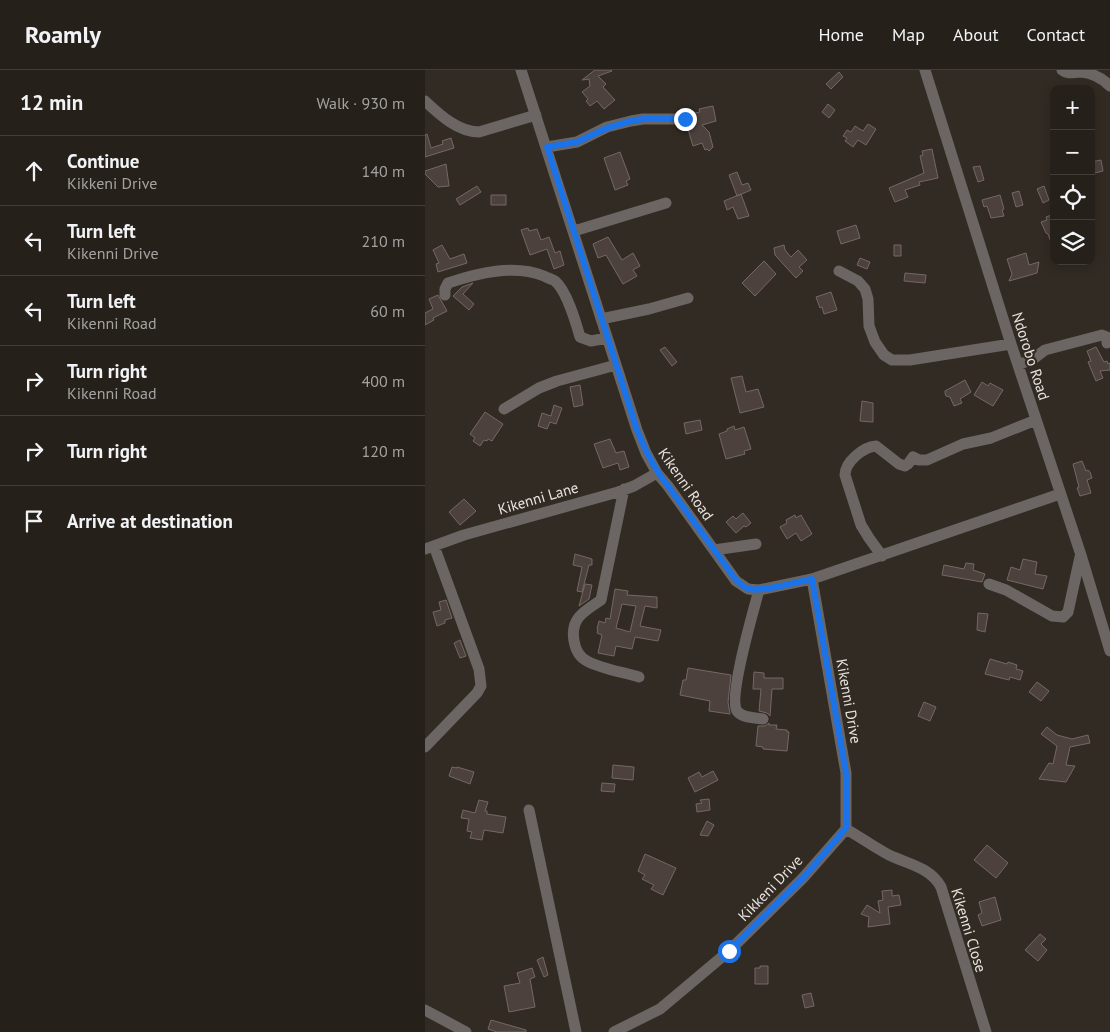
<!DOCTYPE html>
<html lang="en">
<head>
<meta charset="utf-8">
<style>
	body { margin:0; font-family:"PT Sans",sans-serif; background:#2e2823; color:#f1f3f6 }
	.controls { position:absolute; right:15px; top:15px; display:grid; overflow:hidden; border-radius:10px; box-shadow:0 2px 12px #0003 }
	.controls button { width:45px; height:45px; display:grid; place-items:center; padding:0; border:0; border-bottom:1px solid #423e39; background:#26201a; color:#f1f3f6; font:25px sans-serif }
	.stop { position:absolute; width:15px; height:15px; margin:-11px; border:4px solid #1a73e8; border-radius:50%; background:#fff }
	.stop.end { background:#1a73e8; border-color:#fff; box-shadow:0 1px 5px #0008 }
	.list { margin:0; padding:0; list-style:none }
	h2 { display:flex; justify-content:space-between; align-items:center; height:65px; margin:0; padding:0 20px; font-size:21px }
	h2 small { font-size:16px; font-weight:400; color:#a4a3a2 }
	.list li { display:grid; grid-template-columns:32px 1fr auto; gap:15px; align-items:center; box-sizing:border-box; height:70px; padding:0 20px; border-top:1px solid #423e39 }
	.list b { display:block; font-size:19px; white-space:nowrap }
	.list p { margin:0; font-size:16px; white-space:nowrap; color:#a4a3a2 }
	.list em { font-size:16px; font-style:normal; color:#a4a3a2 }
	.icon { flex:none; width:28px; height:28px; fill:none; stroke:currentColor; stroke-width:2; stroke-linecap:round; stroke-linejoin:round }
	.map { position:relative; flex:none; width:685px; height:962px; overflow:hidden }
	header { display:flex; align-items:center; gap:30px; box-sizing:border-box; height:70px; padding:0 25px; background:#26201a; border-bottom:1px solid #423e39 }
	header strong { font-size:24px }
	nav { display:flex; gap:28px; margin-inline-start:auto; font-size:18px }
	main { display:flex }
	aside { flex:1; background:#26201a }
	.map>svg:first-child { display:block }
	.building { fill:#4d413d; stroke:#756864; fill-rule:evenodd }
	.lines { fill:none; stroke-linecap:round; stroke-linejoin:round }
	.minor { stroke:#6b6563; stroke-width:11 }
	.route { stroke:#1a73e8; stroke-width:6 }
	.labels { text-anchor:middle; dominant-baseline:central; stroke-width:4.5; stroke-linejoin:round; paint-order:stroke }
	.street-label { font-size:15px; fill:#e8e3de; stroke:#322b23 }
</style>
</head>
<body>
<header>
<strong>Roamly</strong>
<nav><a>Home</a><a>Map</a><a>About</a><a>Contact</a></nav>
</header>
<main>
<aside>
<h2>12 min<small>Walk · 930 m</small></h2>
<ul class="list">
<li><svg class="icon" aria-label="ahead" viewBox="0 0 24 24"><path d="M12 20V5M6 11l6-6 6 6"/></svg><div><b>Continue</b><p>Kikkeni Drive</p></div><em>140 m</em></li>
<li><svg class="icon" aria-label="left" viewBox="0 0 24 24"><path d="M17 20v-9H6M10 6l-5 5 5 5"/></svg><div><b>Turn left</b><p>Kikenni Drive</p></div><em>210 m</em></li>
<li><svg class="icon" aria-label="left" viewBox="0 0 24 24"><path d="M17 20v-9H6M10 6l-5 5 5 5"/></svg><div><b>Turn left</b><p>Kikenni Road</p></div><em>60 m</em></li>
<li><svg class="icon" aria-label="right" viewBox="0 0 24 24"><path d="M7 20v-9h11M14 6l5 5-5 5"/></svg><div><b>Turn right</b><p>Kikenni Road</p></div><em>400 m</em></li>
<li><svg class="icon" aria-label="right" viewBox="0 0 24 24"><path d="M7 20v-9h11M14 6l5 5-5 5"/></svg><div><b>Turn right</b></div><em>120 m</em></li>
<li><svg class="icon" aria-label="arrive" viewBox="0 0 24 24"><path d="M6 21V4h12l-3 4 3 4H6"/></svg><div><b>Arrive at destination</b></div></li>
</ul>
</aside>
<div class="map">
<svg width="685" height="962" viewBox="0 0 685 962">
	<rect width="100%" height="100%" fill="#322b23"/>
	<!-- building -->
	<path class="building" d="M 170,0 L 186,0 L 187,1 L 173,6 L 181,14 L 178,17 L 190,30 L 179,39 L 172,31 L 165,36 L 161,31 L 163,29 L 157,22 L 165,16 L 164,9 L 157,10 Z
		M 414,2 L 418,7 L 406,19 L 401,14 Z
		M 403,34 L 410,40 L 404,48 L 397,42 Z
		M 288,36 L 291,51 L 277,55 L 284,62 L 288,77 L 284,81 L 282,79 L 280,80 L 277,73 L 268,76 L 262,56 L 267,52 L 266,44 L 275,42 L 274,39 Z
		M 443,54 L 451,59 L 441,75 L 433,70 L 428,77 L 420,71 L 422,68 L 418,66 L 422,60 L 426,62 L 430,56 L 438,61 Z
		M 2,64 L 6,78 L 18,74 L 17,71 L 26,68 L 29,78 L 0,87 L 0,65 Z
		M 507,79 L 513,108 L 494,112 L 495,115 L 480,120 L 483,127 L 470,132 L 464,118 L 499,103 L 495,86 L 498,85 L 497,81 Z
		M 195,82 L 205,109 L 201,111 L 203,115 L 190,120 L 179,88 Z
		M 676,90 L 678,101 L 666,104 L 666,92 Z
		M 21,94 L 24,116 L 13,117 L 0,104 L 0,101 Z
		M 555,96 L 559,110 L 553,112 L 548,97 Z
		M 312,102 L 317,115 L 323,113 L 326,120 L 312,126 L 304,105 Z
		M 52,116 L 56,122 L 35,135 L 31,129 Z
		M 619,116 L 624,130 L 618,133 L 612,119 Z
		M 594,121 L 598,135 L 591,137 L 587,123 Z
		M 316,124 L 324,146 L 313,149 L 308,137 L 302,140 L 299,131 Z
		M 66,125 L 81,125 L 81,135 L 66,135 Z
		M 575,125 L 579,139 L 577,140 L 579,146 L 566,148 L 562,136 L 559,137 L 557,130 Z
		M 629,144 L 629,178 L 628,178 L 623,164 L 621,163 L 616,152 L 622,150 L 621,147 Z
		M 431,155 L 435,168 L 416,174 L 412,161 Z
		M 103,158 L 104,161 L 112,159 L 116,170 L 124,167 L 130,183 L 135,181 L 139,195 L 129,199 L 122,179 L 105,185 L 96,160 Z
		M 183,167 L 197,190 L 208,183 L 215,196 L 208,200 L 212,206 L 198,214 L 181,185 L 173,188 L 168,174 Z
		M 17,175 L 25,189 L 39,184 L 42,193 L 13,202 L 11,194 L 14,193 L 8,180 Z
		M 359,175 L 360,180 L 366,187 L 373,180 L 382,190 L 374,197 L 378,201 L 371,208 L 350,185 L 349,178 Z
		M 469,175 L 476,175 L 476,186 L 469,186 Z
		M 601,183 L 604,195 L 614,192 L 612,203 L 584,211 L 587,204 L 582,189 Z
		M 435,188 L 445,192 L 442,199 L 432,195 Z
		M 339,191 L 351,204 L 330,226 L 317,213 Z
		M 480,203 L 501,205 L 500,213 L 479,211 Z
		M 48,213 L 38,224 L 49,234 L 44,240 L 28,226 L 37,217 Z
		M 406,222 L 412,240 L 399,244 L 397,237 L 395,238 L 391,227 Z
		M 13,225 L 22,241 L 8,248 L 9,250 L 0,255 L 0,243 L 8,239 L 4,229 Z
		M 240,277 L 252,292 L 247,296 L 235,280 Z
		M 671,277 L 679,292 L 682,291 L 683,294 L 685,293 L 685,300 L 675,301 L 678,308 L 671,311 L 663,292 L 666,291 L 662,281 Z
		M 317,306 L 321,322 L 333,319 L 339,337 L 315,343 L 306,308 Z
		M 540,310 L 546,322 L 535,329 L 537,333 L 529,336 L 525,327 L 521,326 L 520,323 L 520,321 Z
		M 557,312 L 563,316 L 565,313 L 578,320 L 568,336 L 549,325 Z
		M 155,315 L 158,335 L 149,337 L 145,317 Z
		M 437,331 L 448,333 L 448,352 L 435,351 Z
		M 129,335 L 137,338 L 131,354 L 125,352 L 122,359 L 113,356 L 117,343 L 126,346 Z
		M 60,342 L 78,354 L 67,371 L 63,369 L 62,371 L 59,370 L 55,376 L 48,371 L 50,368 L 45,364 Z
		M 275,350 L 277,360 L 261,364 L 259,353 Z
		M 309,356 L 310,360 L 319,357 L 326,379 L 319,381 L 320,384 L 301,389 L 294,364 L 302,361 L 302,359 Z
		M 185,369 L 191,383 L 199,381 L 204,397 L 195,400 L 193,393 L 178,398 L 169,374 Z
		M 657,391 L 661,401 L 663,400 L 665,402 L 667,408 L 662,410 L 666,423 L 655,426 L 652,418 L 654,417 L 648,394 Z
		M 39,429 L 51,441 L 35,455 L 24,442 Z
		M 318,443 L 326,453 L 321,457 L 319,456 L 311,463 L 301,452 L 308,446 L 311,449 Z
		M 370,445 L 371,448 L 376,445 L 387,464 L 376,471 L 371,463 L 362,469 L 355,457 L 362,453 L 361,450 Z
		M 150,484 L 167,489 L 167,495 L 164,495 L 157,522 L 152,521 L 157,497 L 148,495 Z
		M 598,489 L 612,492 L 610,504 L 622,506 L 618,519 L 582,510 L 586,497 L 595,500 Z
		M 541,493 L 549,494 L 548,500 L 560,504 L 557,512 L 517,505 L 519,495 L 539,499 Z
		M 160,514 L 167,515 L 164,529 L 154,536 Z
		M 190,519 L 203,521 L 202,525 L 232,527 L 232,538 L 220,536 L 215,556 L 236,560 L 233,571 L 210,567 L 207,579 L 191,576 L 189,586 L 173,583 L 177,565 L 172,563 L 173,559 L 172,559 L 174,551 L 180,553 L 181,548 L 185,549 ZM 197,534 L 211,536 L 205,562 L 191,558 Z
		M 21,530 L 27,548 L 20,550 L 20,553 L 12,556 L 8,542 L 16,540 L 14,532 Z
		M 553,543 L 563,544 L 560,562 L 552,560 Z
		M 35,570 L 41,586 L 35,588 L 29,573 Z
		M 565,589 L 582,594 L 583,592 L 592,595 L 591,599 L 598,601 L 595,610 L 585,607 L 584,610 L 560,604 Z
		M 263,598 L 306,605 L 303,632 L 305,644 L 284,641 L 285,631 L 255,625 L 258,610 L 261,610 Z
		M 329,602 L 339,603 L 339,608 L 358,608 L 358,619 L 347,619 L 345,646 L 342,643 L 334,641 L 336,619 L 328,619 Z
		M 612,612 L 624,621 L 616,631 L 604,622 Z
		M 499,632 L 511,637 L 505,651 L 493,646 Z
		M 344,653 L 344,655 L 352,655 L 351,659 L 362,660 L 362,662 L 364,662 L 362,681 L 338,679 L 338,677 L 331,676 L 333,656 L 340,656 Z
		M 622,657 L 632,665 L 647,669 L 663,665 L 665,673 L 645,677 L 641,695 L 650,696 L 641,712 L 614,709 L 624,693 L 628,694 L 632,676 L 616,664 Z
		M 188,695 L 209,697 L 208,710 L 187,708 Z
		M 27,697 L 32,698 L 32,697 L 49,702 L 45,714 L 24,706 Z
		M 288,701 L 293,710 L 270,722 L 263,708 L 274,702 L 277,707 Z
		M 177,713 L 190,714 L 189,722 L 176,721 Z
		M 284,729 L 285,740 L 272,742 L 271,734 L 277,733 L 275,730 Z
		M 54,730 L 63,732 L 60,741 L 62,741 L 62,744 L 81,747 L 78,763 L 59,760 L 57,770 L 45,768 L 47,762 L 42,761 L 44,749 L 36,748 L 38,740 L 50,743 Z
		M 282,751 L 289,755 L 283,766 L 275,765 Z
		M 562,775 L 583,793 L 571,808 L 549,790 Z
		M 220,784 L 251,798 L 238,825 L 226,819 L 229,815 L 217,809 L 220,805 L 213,801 Z
		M 467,820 L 467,826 L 474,825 L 476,835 L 463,837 L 465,854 L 443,857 L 444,847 L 436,844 L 442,835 L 455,843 L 453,831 L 458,830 L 457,821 Z
		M 570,827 L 576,850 L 557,856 L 553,845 L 557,843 L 554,832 Z
		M 615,864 L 621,869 L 616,874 L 622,880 L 613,891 L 600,880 Z
		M 118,887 L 123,905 L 119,907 L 112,890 Z
		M 335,896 L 343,896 L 343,914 L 330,914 L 330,898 L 335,898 Z
		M 107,898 L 110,907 L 105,909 L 110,937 L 84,942 L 79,916 L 95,913 L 92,903 Z
		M 386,923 L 389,936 L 380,938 L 377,925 Z
		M 66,950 L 101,960 L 101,962 L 72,962 L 63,959 Z"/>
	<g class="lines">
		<!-- minor -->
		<path class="minor" d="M 96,0 L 212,360 L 221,383 L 232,403 L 243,416 L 311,511 L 323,519 L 334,520 L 387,509 L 635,424
			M 500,0 L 586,274 L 656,485 L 685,581
			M 637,0 C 643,5 649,2 656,2 C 667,3 677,8 685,16
			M 0,31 C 15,45 33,62 54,62 L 111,45
			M 122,77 L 152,72 L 182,57 L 206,51 L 218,49 L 260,49
			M 149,161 L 241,133
			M 414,201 L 433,211 L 440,219 L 443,229 L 444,256 L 450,272 L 459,285 L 467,290 L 485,290 L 586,274
			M 20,225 L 20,219 L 23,213 C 53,203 89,194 119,206 C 122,208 127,209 130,211 C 142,221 151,253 155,267 L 166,271 L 182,268
			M 176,249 L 224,239 L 263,228
			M 593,295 L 608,289 L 620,280 L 677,265 L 682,267 L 682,273
			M 79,339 L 114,318 L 132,311 L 191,295
			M 199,419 L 176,530 C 169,535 160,540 154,547 C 144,559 148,584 162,591 C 176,599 198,602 214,607
			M 0,479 L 39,465 L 193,422 L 209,416 L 232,403
			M 289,480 L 331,474
			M 457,486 L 444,468 L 436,455 L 420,405 C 420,392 438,377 451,376 L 474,394 L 480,396 L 483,394 L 488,387 L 494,390 L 502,390 L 538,374 L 566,368 L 611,350
			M 387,509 L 421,703 L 421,759
			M 564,514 L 581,520 L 627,546 L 638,547 L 643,542 L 655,487
			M 334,520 C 329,539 303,627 312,641 C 317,648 331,648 338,649
			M 0,677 L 52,623 L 56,616 L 54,599 L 9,476
			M 104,740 L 151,962
			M 421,759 C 435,767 449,777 464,785 C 483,794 505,797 516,817 L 561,962
			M 0,940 L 41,962
			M 189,962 L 235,939 L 304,881 L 378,808 L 421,759"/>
	</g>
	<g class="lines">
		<!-- route -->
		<path class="route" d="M 260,49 L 218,49 L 206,51 L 182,58 L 152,72 L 122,77 L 212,360 C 220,380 229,399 243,416 L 311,510 C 315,514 319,518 324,519 C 338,522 371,512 387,509 L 421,703 L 421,758 L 378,808 L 304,881"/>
	</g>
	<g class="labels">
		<!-- street labels -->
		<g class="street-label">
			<text transform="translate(606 286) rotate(72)">Ndorobo Road</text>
			<text transform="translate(261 414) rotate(55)">Kikenni Road</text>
			<text transform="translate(113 428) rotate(-16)">Kikenni Lane</text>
			<text transform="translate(424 631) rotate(80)">Kikenni Drive</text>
			<text transform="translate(345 818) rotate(-46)">Kikkeni Drive</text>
			<text transform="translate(544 860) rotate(73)">Kikenni Close</text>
		</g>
	</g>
</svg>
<div class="controls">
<button>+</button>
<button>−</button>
<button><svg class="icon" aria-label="locate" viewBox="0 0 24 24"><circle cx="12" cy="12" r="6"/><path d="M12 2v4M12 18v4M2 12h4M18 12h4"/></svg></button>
<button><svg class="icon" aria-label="layers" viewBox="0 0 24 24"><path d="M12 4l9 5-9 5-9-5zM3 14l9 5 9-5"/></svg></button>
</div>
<div class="stop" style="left:304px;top:881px"></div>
<div class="stop end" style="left:260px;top:49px"></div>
</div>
</main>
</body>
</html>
